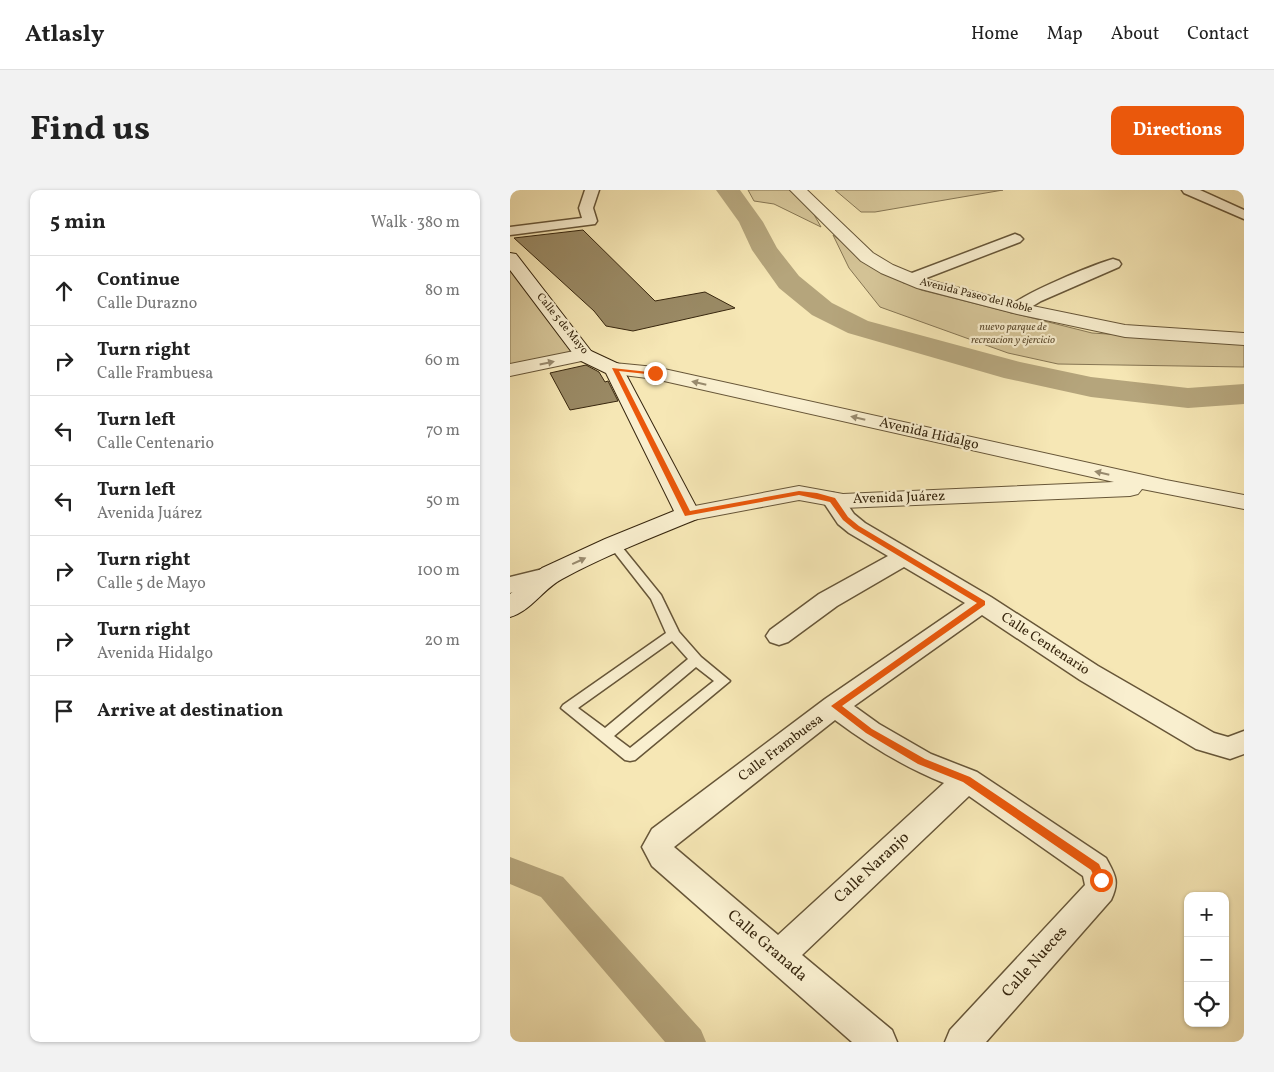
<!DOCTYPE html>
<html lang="en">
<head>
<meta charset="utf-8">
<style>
	body { margin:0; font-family:Vollkorn,serif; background:#f2f2f2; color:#222 }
	.controls { position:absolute; right:15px; bottom:15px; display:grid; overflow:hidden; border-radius:10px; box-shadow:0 1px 4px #0004 }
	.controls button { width:45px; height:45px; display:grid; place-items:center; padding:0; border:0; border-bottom:1px solid #e0e0e0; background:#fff; color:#222; font:25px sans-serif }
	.stop { position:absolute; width:15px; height:15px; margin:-11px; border:4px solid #ea580c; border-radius:50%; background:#fff }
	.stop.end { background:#ea580c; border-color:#fff; box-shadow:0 1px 5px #0008 }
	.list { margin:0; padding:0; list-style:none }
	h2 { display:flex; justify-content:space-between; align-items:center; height:65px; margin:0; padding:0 20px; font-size:21px }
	h2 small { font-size:16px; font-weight:400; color:#767676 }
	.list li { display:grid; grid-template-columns:32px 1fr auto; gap:15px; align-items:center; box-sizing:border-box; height:70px; padding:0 20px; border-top:1px solid #e0e0e0 }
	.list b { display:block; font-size:19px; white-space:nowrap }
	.list p { margin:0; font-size:16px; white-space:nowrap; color:#767676 }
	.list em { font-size:16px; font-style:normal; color:#767676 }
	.icon { flex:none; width:28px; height:28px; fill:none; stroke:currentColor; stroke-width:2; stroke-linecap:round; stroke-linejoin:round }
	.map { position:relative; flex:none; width:734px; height:852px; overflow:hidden; border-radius:10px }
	header { display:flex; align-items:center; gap:30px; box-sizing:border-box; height:70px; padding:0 25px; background:#fff; border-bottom:1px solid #e0e0e0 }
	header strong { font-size:24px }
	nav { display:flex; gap:28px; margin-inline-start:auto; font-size:18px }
	.intro { display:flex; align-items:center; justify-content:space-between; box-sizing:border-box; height:120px; padding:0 30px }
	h1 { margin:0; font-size:35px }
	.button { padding:12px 22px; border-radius:10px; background:#ea580c; color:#fff; font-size:18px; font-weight:700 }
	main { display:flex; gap:30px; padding:0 30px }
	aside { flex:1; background:#fff; border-radius:10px; box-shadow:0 1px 4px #0004 }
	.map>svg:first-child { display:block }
	.green { fill:#d6c699; stroke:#867654 }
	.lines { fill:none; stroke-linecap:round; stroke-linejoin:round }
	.canal { fill:#b5a57c; fill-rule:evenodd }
	.river { fill:#b5a57c; fill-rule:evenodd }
	.building { fill:#9a8a65; stroke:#37260e }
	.service-casing { stroke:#675638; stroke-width:3 }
	.minor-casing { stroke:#675638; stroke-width:3 }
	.tertiary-casing { stroke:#675638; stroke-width:2 }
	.secondary-casing { stroke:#37260e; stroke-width:2 }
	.service { fill:#f9efcf; fill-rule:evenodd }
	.minor { fill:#f9efcf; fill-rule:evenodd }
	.tertiary { fill:#f9efcf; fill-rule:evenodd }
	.secondary { fill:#f9efcf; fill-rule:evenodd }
	.oneway { fill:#988a6e }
	.route { fill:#ea580c }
	.labels { text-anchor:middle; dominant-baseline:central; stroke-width:4.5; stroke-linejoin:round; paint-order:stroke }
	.far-street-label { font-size:11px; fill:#37260e; stroke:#f9efcf }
	.far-park-label { font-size:11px; font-style:italic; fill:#5f4e31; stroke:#f9efcf }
	.street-label { font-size:14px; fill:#37260e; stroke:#f9efcf }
	.near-street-label { font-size:16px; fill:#37260e; stroke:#f9efcf }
</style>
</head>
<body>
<header>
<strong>Atlasly</strong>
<nav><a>Home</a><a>Map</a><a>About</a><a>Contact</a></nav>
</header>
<div class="intro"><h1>Find us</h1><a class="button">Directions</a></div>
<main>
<aside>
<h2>5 min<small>Walk · 380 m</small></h2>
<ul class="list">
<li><svg class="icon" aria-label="ahead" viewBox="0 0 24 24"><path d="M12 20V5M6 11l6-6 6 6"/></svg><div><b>Continue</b><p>Calle Durazno</p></div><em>80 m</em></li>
<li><svg class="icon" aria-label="right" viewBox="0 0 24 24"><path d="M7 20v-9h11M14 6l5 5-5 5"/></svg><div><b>Turn right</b><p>Calle Frambuesa</p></div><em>60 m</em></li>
<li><svg class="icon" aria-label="left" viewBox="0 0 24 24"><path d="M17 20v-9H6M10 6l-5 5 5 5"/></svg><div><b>Turn left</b><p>Calle Centenario</p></div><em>70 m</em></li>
<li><svg class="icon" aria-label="left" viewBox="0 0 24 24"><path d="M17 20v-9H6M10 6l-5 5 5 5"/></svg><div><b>Turn left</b><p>Avenida Juárez</p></div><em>50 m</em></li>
<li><svg class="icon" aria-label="right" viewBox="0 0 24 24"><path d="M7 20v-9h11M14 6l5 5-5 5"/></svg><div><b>Turn right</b><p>Calle 5 de Mayo</p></div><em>100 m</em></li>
<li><svg class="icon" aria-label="right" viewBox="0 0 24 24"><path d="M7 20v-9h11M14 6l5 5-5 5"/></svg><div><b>Turn right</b><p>Avenida Hidalgo</p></div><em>20 m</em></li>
<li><svg class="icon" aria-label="arrive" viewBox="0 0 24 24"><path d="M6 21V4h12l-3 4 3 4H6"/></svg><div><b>Arrive at destination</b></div></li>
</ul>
</aside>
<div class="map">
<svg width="734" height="852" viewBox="0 0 734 852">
	<rect width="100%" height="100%" fill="#f6e7b5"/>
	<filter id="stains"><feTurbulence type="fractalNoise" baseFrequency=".004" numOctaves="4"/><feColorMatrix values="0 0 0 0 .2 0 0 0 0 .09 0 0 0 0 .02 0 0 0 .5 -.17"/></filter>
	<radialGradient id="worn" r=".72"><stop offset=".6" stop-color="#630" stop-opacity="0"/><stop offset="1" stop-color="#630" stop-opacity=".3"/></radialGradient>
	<!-- green -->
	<path class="green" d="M 238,0 L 287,0 L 297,12 L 311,37 L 264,14 L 244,11 Z
		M 325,0 L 493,0 L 365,22 L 351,22 Z
		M 323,45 L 353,68 L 411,100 L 582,143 L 734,153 L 734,177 L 548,174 L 498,163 L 370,117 L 339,78 Z
		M 0,68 L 74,165 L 0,180 Z"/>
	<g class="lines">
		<!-- canal -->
		<path class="canal" d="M 0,667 L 53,687 L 191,840 L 196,852 L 155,852 L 31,707 L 0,694 Z"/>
		<!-- river -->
		<path class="river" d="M 206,0 L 230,0 L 253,32 L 267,58 L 289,86 L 322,113 L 358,131 L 510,172 L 581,187 L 678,198 L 734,194 L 734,214 L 678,218 L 581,207 L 494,188 L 338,143 L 302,125 L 269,98 L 242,60 L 229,32 Z"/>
	</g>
	<!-- building -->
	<path class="building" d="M 73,40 L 145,111 L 195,102 L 225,118 L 123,141 L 96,136 L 84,121 L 4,48 Z
		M 76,175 L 89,182 L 95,192 L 98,191 L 108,211 L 60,220 L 40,183 Z"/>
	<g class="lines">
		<!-- service casing -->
		<g class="service-casing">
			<path id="service" d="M 104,350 L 108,352 L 151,405 L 169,442 L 191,467 L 220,491 L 125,570 L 120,571 L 115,570 L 51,518 L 53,515 L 156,443 L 141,409 L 98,354 ZM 162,451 L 178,469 L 95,538 L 68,518 ZM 186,477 L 204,491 L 120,558 L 104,546 Z"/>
		</g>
		<!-- minor casing -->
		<g class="minor-casing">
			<path id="minor" d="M 75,0 L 89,0 L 83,18 L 87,31 L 85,34 L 0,45 L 0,37 L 72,28 L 69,18 Z
				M 672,0 L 690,0 L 734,20 L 734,29 L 674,3 Z
				M 505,44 L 510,46 L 513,49 L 510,52 L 406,92 L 394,92 L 392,89 L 394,86 Z
				M 603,69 L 609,71 L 611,74 L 609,77 L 531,111 L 513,122 L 501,122 L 499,118 C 508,105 585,74 603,69 Z
				M 323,303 L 331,305 L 344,324 L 355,333 L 481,407 L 588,476 L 704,543 L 718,547 L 734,541 L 734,564 L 720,569 L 686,559 L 570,490 L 472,425 L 344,516 L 369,534 L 421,564 L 467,582 L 596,668 C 605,685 610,691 601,710 L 476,852 L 435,852 L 440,840 L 575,695 L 573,686 L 459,606 L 292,765 L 382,840 L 387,852 L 342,852 L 142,676 L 132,657 L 142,639 L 315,509 L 455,413 L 394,377 L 327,416 L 278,452 L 269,455 L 260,452 L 256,446 L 260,440 L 309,404 L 378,366 L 339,343 L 328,334 L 312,310 L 315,305 ZM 325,530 C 360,556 394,577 434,593 L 268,745 L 164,657 Z
				M 41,377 L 49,379 L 53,384 L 49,389 L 0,403 L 0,387 Z"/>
		</g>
		<!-- tertiary casing -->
		<g class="tertiary-casing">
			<path id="tertiary" d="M 280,0 L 297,0 L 363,63 L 383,75 L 419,90 L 508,113 L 615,135 L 734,143 L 734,155 L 615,147 L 507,124 L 407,98 L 371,83 L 351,71 Z
				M 74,159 L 81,161 L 84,165 L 81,169 L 0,186 L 0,174 Z
				M 104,173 L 145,177 L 656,290 L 734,305 L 734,319 L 632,299 L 628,304 L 620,306 L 333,318 L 289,310 L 178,331 L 169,329 L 166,324 L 169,319 L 289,296 L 333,304 L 604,292 L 145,189 L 97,183 L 94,179 L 97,175 Z"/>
		</g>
		<!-- secondary casing -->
		<g class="secondary-casing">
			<path id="secondary" d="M 0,63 L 6,64 L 81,161 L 111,175 L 190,324 L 187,329 C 141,348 96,365 52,389 C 33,399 21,421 0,427 L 0,404 L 32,378 L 95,349 L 164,321 L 96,183 L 67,169 L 0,80 Z"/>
		</g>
		<!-- service -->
		<use href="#service" class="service"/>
		<!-- minor -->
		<use href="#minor" class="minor"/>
		<!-- tertiary -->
		<use href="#tertiary" class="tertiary"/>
		<!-- secondary -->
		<use href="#secondary" class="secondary"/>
	</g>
	<!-- one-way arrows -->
	<defs><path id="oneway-solid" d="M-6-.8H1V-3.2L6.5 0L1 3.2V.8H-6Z" transform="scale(1.25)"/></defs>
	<g class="oneway">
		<use href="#oneway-solid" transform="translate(37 173) rotate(-12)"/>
		<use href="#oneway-solid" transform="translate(189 193) rotate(-167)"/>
		<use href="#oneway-solid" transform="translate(348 228) rotate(-167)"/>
		<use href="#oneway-solid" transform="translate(592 283) rotate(-167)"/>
		<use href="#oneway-solid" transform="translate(69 371) rotate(-25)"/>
	</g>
	<!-- route -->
	<path class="route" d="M 102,178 L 148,183 L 145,185 L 109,181 L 180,321 L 289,301 L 307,303 L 325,308 L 338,327 L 349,336 L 475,411 L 475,415 L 332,516 L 362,539 L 415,569 L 460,587 L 589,674 L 596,690 L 595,693 L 587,693 L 581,680 L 453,592 L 408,574 L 356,543 L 321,516 L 467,413 L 344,339 L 333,330 L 320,312 L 289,305 L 175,326 Z"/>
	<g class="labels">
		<!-- far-street labels -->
		<g class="far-street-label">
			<text transform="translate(466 106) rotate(14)">Avenida Paseo del Roble</text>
			<text transform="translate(52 134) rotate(51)">Calle 5 de Mayo</text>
		</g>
		<!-- far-park labels -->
		<g class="far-park-label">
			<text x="503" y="137">nuevo parque de<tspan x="503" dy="13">recreacion y ejercicio</tspan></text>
		</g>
		<!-- street labels -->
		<g class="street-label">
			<text transform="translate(419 244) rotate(13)">Avenida Hidalgo</text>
			<text transform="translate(389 308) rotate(-2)">Avenida Juárez</text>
			<text transform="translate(535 454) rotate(33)">Calle Centenario</text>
			<text transform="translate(271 558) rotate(-37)">Calle Frambuesa</text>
		</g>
		<!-- near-street labels -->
		<g class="near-street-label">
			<text transform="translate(362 678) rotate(-43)">Calle Naranjo</text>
			<text transform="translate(257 756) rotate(41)">Calle Granada</text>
			<text transform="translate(525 772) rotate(-48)">Calle Nueces</text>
		</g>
	</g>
	<rect width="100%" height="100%" filter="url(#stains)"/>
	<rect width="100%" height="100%" fill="url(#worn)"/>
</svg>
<div class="controls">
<button>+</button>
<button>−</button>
<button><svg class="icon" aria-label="locate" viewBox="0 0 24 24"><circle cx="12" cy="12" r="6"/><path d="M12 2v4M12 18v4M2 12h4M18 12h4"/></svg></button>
</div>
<div class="stop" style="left:591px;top:690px"></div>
<div class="stop end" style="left:145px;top:183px"></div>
</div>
</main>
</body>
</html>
